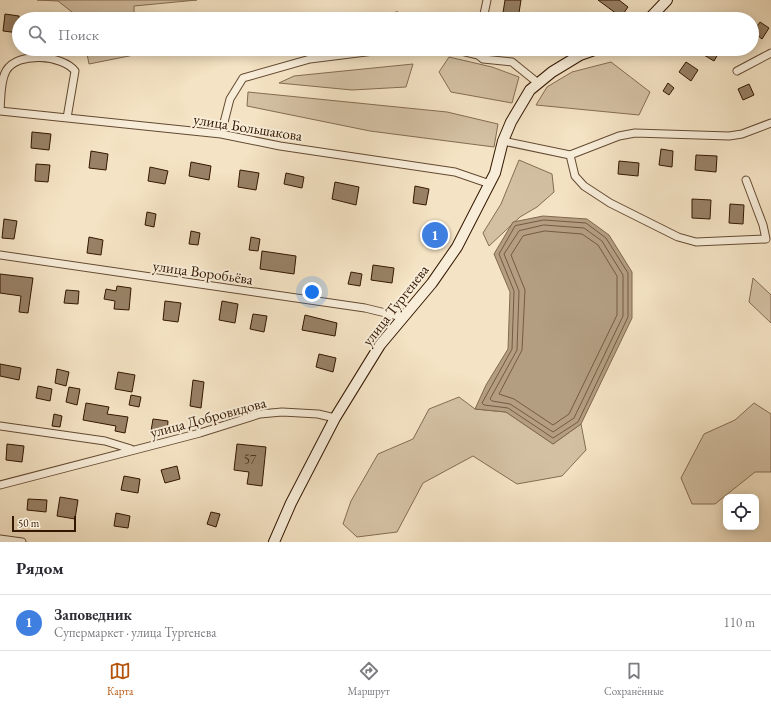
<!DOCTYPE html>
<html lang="ru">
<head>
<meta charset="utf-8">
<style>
	body { margin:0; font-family:"EB Garamond",serif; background:#f7f7f7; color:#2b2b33 }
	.controls { position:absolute; right:12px; bottom:12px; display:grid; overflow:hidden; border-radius:8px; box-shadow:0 2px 10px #0003 }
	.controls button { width:36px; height:36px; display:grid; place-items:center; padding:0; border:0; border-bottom:1px solid #e1e1e2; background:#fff; color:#2b2b33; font:20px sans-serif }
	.scale { position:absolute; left:12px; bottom:10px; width:64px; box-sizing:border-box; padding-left:4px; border:2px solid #341701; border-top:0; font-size:11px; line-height:14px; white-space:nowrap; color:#341701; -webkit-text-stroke:3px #f8edd9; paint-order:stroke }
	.you { position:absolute; left:312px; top:292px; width:14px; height:14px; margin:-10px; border:3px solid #fff; border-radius:50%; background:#1a73e8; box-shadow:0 0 0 6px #1a73e833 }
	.badge { display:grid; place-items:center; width:26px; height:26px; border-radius:50%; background:#b45309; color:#fff; font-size:13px; font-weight:700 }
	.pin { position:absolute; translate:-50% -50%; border:2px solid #fff; box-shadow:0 1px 4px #0006 }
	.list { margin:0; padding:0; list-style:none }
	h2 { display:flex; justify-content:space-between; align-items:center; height:52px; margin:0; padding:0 16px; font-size:17px }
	h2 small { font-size:13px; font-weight:400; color:#7c7c81 }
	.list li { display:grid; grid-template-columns:26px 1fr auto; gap:12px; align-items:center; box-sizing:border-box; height:56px; padding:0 16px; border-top:1px solid #e1e1e2 }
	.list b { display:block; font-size:15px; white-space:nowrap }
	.list p { margin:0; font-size:13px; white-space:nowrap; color:#7c7c81 }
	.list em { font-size:13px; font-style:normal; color:#7c7c81 }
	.icon { flex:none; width:22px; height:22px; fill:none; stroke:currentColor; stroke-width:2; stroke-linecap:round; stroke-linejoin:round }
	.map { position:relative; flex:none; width:771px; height:542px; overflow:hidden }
	.search { position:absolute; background:#fff; box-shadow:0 2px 10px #0003; left:12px; right:12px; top:12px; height:44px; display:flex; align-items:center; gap:10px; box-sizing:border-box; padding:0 14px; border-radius:22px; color:#7c7c81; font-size:15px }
	.sheet { height:108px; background:#fff }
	nav { display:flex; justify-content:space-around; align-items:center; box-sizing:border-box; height:56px; border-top:1px solid #e1e1e2; background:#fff; font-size:11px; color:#7c7c81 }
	nav a { display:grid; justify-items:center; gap:2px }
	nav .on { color:#b45309 }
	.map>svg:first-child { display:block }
	.green { fill:#d3c0a3; stroke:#846c52 }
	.water { fill:#b39e82; stroke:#80684e }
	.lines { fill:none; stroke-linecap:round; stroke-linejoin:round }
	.shore { stroke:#745a42; stroke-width:1 }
	.building { fill:#988166; stroke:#341701 }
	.street-casing { stroke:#644a32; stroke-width:9 }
	.secondary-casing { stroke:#341701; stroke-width:12 }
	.street { stroke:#f8edd9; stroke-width:7 }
	.secondary { stroke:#f8edd9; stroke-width:10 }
	.labels { text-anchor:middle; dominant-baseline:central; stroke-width:4; stroke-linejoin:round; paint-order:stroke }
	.number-label { font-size:13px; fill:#4d321a }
	.street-label { font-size:15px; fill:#341701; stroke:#f8edd9 }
</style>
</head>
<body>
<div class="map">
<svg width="771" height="542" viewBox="0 0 771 542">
	<rect width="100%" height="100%" fill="#f4e3c4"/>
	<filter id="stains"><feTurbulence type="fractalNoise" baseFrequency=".005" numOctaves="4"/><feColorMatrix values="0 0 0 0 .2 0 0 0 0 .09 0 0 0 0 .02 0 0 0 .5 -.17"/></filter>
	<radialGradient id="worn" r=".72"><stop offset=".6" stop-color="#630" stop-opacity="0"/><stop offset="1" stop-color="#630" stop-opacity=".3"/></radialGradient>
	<!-- green -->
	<path class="green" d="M 37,0 L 197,0 L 134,6 L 134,19 L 81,19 L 58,1 Z
		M 86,49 L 134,49 L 134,55 L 89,64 Z
		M 449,57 L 492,67 L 519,77 L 512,103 L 451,92 L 439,72 Z
		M 611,62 L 650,92 L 639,115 L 536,105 L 547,87 L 572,72 Z
		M 413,64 L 406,87 L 352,90 L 279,83 L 294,76 Z
		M 248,92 L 447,112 L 498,124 L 494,147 L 370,131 L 247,106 Z
		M 519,160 L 552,174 L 554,192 L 537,207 L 520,217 L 489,246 L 483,233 L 501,204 Z
		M 753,278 L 771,295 L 771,323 L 749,302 Z
		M 459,397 L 475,409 L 506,412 L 553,444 L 581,424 L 586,450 L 562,476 L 517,484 L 473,456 L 423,483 L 397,532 L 357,537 L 343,524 L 351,501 L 378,454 L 413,439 L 429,409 Z
		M 754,403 L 771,414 L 771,472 L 755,472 L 715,504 L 692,504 L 681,478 L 704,434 L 735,420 Z"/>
	<!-- water -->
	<path class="water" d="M 543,216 L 587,219 L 609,235 L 632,272 L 632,318 L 581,424 L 553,444 L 506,412 L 475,409 L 486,385 L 508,349 L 510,292 L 494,254 L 513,222 Z"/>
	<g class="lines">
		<!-- shore -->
		<path class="shore" d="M 544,220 L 586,223 L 606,238 L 628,273 L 628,317 L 578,422 L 553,438 L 508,408 L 484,405 L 482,403 L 512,349 L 514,291 L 499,254 L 515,226 Z
			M 544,225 L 584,228 L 602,241 L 623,275 L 623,316 L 574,418 L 553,432 L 510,404 L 492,401 L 490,399 L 517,350 L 519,291 L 504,254 L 519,231 Z
			M 545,231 L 582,234 L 598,245 L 617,276 L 617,315 L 569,414 L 553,425 L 514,399 L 499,394 L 522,350 L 525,290 L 511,255 L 523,236 Z"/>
	</g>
	<!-- building -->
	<path class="building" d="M 505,0 L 521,0 L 518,19 L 502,19 Z
		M 598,0 L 619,0 L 628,7 L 621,17 Z
		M 398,12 L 399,19 L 374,19 L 373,15 Z
		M 5,14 L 19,16 L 19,33 L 3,31 Z
		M 760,22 L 769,28 L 762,39 L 753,32 Z
		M 694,49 L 721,49 L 714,61 Z
		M 686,62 L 698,70 L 691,81 L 679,72 Z
		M 668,83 L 674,88 L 669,95 L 663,91 Z
		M 749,84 L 754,95 L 743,100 L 738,89 Z
		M 32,132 L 51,134 L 49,150 L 31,148 Z
		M 661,149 L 673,151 L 672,167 L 659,165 Z
		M 91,151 L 108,154 L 106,170 L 89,168 Z
		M 696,155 L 717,156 L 716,172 L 695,170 Z
		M 619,161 L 639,163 L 638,176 L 618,174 Z
		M 191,162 L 211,166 L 209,180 L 189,176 Z
		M 36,164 L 50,165 L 48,182 L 35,181 Z
		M 150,167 L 168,171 L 165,184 L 148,181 Z
		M 240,170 L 259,173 L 256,190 L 238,187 Z
		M 286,173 L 304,177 L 302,188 L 284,184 Z
		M 335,182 L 359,187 L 356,205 L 332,199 Z
		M 415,186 L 429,189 L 426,205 L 413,203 Z
		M 692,199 L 711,200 L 710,219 L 692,218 Z
		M 730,204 L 744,205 L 743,224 L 729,223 Z
		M 147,212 L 156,214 L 154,227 L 145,225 Z
		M 4,219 L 17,221 L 14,239 L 2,238 Z
		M 191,231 L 200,233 L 198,245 L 189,244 Z
		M 89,237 L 103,240 L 101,255 L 87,253 Z
		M 251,237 L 260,239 L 258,251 L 249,250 Z
		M 262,251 L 296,256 L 294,274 L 260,269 Z
		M 373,265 L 394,268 L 392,283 L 371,280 Z
		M 351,272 L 362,274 L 360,286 L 348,284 Z
		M 0,274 L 33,278 L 28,313 L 19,312 L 21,296 L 0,293 Z
		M 117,286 L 131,288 L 129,310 L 114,309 L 115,301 L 104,299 L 106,289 L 116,291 Z
		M 66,290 L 79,291 L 78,304 L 64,303 Z
		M 165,301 L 181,303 L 178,322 L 163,320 Z
		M 222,301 L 238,304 L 235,323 L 219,320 Z
		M 253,314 L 267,316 L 264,332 L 250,329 Z
		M 305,315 L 337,323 L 335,336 L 302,330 Z
		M 319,354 L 336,358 L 333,372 L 316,367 Z
		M 0,364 L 21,368 L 19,380 L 0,376 Z
		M 57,369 L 69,372 L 66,386 L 55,383 Z
		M 118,372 L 135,375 L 132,392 L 115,389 Z
		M 193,380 L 204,382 L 201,408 L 190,406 Z
		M 38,386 L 52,389 L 50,401 L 36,398 Z
		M 69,387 L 80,389 L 77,405 L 66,402 Z
		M 131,395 L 141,397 L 139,407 L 129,405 Z
		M 86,403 L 109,407 L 107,414 L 128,417 L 125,433 L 115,431 L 116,426 L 83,420 Z
		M 54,414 L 62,416 L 60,427 L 52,426 Z
		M 153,419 L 168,421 L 167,433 L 151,431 Z
		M 7,444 L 24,446 L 22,462 L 6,460 Z
		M 237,444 L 266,447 L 262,486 L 247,484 L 249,472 L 234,470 Z
		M 177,466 L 180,479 L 165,483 L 161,470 Z
		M 124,476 L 140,479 L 138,493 L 121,490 Z
		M 60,497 L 78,500 L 75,519 L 57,516 Z
		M 28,499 L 47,500 L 46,512 L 27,510 Z
		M 211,512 L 220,514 L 216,527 L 207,524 Z
		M 116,513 L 130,516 L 128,528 L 114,526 Z"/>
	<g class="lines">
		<!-- street casing -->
		<g class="street-casing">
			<path id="street" d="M 483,19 L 487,0
				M 453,49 L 478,55 L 483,59 L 512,62 L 538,83
				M 737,71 L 771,53
				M 67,118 L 75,71 C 63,55 17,51 6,71 C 0,82 1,98 0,111 L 29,114 L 221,134 L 280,146 L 455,172 L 490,184
				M 221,134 L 230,99 L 243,78 L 310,59 L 390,49
				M 503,141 L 570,155 L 619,136 L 635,133 L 729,136 L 742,134 L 771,123
				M 570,155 L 575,176 L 584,186 L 610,203 L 678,237 L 696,242 L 766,239 L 763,225 L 746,180
				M 0,255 L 365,308 L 402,317
				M 0,426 L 105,441 L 131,449
				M 0,485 L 200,433 L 260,414 L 282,412 L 318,414 L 335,418
				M 0,539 L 22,542"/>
		</g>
		<!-- secondary casing -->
		<g class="secondary-casing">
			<path id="secondary" d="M 649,19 L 667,0
				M 274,542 L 291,503 L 335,418 L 380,345 L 432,283 L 457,247 L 495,173 L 503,141 L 511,122 L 530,90 L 552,72 L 580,55 L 597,49"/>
		</g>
		<!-- street -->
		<use href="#street" class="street"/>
		<!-- secondary -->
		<use href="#secondary" class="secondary"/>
	</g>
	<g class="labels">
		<!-- number labels -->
		<g class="number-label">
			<text x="250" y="459">57</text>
		</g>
		<!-- street labels -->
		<g class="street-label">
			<text transform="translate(248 127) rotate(9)">улица Большакова</text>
			<text transform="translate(203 272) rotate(8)">улица Воробьёва</text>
			<text transform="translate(395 305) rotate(-52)">улица Тургенева</text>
			<text transform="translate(208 417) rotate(-15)">улица Добровидова</text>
		</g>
	</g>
	<rect width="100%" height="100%" filter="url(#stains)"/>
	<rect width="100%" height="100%" fill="url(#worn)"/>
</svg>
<div class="controls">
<button><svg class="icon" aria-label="locate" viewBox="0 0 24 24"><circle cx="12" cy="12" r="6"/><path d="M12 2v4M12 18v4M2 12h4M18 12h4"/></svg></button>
</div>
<div class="scale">50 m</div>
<div class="you"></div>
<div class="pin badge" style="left:435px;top:235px;background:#3f7fe0">1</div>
<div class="search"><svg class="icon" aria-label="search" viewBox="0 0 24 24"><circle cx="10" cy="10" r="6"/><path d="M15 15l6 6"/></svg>Поиск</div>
</div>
<section class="sheet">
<h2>Рядом<small></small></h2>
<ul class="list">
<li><span class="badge" style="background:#3f7fe0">1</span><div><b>Заповедник</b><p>Супермаркет · улица Тургенева</p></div><em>110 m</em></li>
</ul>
</section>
<nav>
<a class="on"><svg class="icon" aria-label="map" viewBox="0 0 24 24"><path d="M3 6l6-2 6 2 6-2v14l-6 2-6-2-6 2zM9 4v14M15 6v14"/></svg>Карта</a>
<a><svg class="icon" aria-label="directions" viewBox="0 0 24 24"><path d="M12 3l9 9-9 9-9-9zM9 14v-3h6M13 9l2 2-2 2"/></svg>Маршрут</a>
<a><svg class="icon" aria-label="saved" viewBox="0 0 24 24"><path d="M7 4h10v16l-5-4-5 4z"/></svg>Сохранённые</a>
</nav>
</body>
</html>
